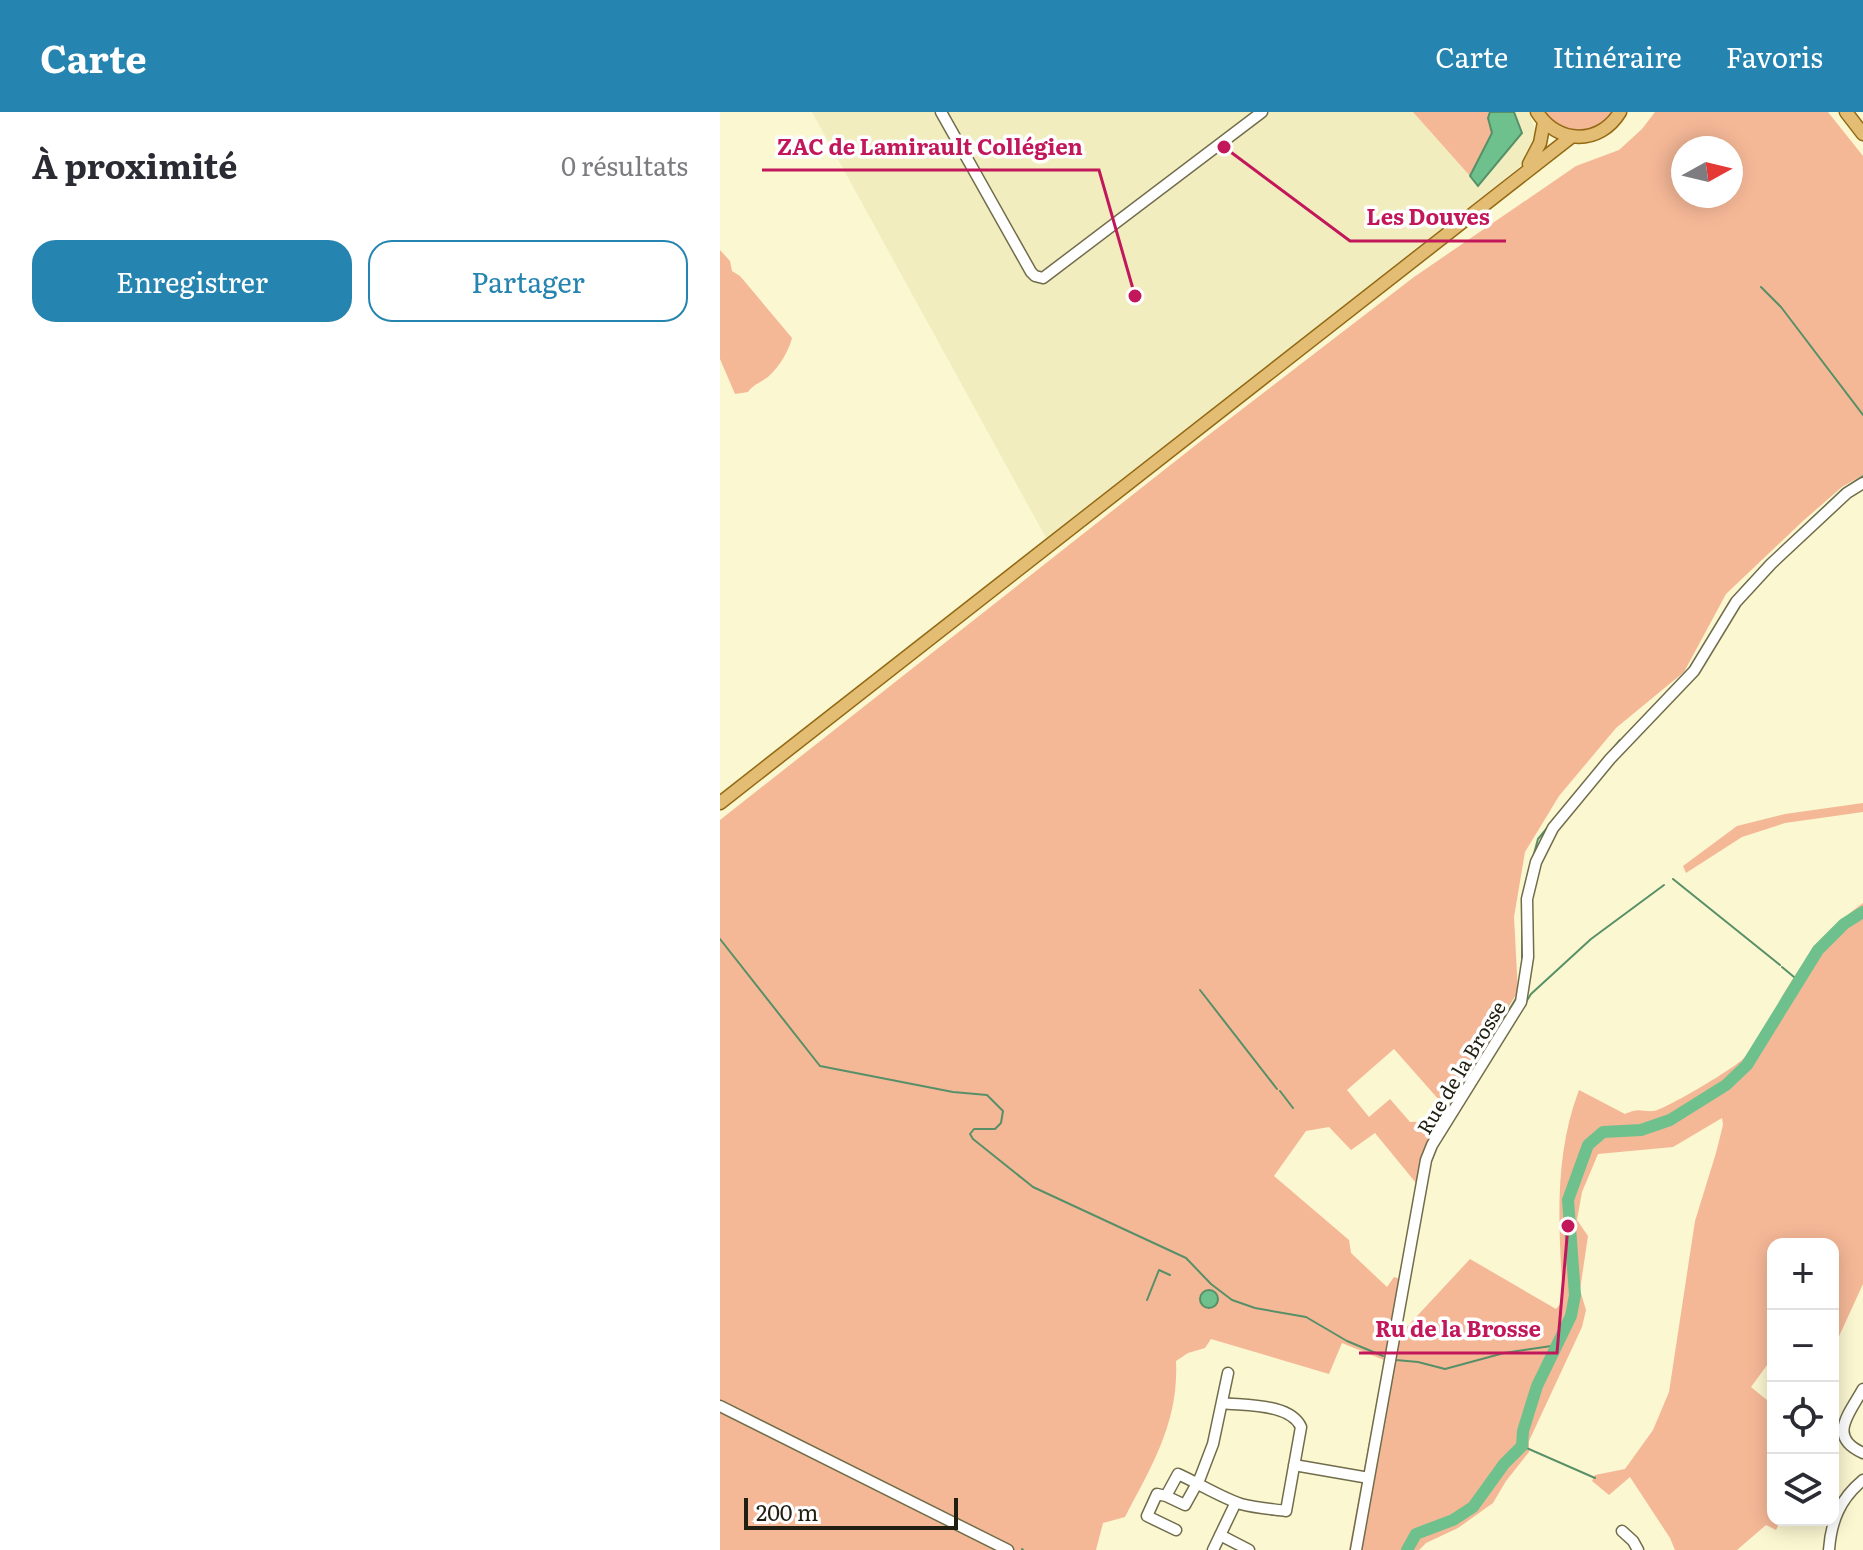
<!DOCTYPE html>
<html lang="fr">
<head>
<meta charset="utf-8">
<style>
	body { margin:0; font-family:Literata,serif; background:#f7f7f7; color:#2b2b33 }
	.controls { position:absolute; right:24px; bottom:24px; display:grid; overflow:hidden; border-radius:16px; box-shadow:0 4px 20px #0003 }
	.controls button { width:72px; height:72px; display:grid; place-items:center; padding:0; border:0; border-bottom:2px solid #e1e1e2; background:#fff; color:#2b2b33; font:40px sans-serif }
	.compass { position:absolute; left:951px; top:24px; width:72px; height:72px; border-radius:50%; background:#fff; box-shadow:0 4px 20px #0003; rotate:82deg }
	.scale { position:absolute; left:24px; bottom:20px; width:214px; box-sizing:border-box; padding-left:8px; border:4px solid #211f11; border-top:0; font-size:22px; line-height:28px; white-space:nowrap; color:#211f11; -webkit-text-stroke:6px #fff; paint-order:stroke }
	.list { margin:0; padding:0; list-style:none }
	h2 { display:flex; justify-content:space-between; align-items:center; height:104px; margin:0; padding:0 32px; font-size:34px }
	h2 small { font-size:26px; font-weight:400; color:#7c7c81 }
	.actions { display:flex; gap:16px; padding:24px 32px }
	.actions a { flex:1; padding:18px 0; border:2px solid #2584b0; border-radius:24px; text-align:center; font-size:28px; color:#2584b0 }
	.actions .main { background:#2584b0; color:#fff }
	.icon { flex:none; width:44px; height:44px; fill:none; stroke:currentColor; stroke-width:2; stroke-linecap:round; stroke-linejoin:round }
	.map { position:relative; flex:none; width:1143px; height:1438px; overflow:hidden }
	header { display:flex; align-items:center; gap:48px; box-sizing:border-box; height:112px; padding:0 40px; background:#2584b0; color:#fff }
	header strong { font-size:38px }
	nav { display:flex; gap:44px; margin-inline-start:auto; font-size:28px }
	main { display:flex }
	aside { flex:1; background:#fff }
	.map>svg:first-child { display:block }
	.built { fill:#f2edbf }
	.green { fill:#f5b897; fill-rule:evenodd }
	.water { fill:#6ec18d; stroke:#579068; stroke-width:2 }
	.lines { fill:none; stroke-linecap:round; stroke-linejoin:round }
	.stream { stroke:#579068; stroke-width:2 }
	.river { stroke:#6ec18d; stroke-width:12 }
	.minor-casing { stroke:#716d4b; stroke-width:13 }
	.major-casing { stroke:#936914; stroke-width:15 }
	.minor { stroke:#fff; stroke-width:10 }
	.major { stroke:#e3bd73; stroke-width:12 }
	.labels { text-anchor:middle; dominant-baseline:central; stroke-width:7; stroke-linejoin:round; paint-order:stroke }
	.street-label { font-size:20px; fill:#211f11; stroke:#fff }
	.leader { fill:none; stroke:#c2185b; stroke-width:3 }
	.callout-dot { fill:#c2185b; stroke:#fff; stroke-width:3 }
	.callout-label { font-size:22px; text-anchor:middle; font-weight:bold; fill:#c2185b; stroke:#fff; stroke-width:7; stroke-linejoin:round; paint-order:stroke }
</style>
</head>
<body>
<header>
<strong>Carte</strong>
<nav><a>Carte</a><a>Itinéraire</a><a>Favoris</a></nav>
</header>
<main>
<aside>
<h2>À proximité<small>0 résultats</small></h2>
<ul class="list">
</ul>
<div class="actions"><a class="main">Enregistrer</a><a>Partager</a></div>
</aside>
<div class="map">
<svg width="1143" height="1438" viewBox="0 0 1143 1438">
	<rect width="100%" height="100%" fill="#fbf7d1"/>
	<!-- built -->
	<path class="built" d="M 92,0 L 809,0 L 815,17 L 816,33 L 797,57 L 758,88 L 326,426 Z"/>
	<!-- green -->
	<path class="green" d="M 693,0 L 770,0 L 768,6 L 772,21 L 750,64 Z
		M 823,0 L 897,0 L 867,22 L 840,18 Z
		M 935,0 L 1108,0 L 1143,44 L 1143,363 L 1122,375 L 1083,409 L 1006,482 L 964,560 L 896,616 L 839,684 L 805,740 L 794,805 L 798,880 L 751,953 L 727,997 L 674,937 L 627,978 L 649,1005 L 670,987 L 690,1010 L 715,1009 L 705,1082 L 655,1021 L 631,1038 L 609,1015 L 586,1019 L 554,1064 L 629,1128 L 631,1141 L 667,1175 L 674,1165 L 690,1170 L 669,1213 L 685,1217 L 750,1147 L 836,1197 L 843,1189 C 839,1118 833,1046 859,978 L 905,1002 C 920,995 921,1000 934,999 C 946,997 1015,956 1024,946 C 1044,926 1054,896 1069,873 C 1088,841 1113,812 1143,791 L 1143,1172 L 1115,1233 L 1113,1232 L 1113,1132 L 1053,1132 L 1053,1245 L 1031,1275 L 1053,1293 L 1053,1408 L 1061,1408 L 1056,1418 L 1046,1413 L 1017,1438 L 955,1438 L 950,1426 L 910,1365 L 889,1383 L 872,1369 L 875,1363 L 905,1357 L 933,1318 L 949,1280 L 975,1109 L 996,1041 L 1003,1013 L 1002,1006 L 953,1035 L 878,1042 L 862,1080 L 857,1108 L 868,1124 L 860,1178 L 866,1198 L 862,1215 L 809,1329 L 809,1340 L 786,1369 L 773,1391 L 738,1416 L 706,1431 L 699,1438 L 629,1438 L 664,1248 L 622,1231 L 609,1262 L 491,1227 L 485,1236 L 468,1241 L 456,1249 C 459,1310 432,1353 405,1405 L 383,1411 L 376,1438 L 0,1438 L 0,708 L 486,325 L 694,165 L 856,54 L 899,38 L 922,17 ZM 963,36 L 1011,36 L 1011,84 L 963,84 Z
		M 0,138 L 10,149 L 12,159 L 20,164 L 72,226 C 69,238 60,254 50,263 C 43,270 34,271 28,280 L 15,282 L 0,247 Z
		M 1143,691 L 1143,700 L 1065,711 L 1022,725 L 966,761 L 963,754 L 1017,714 L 1065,702 Z"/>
	<!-- water -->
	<path class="water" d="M 770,0 L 794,0 L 802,21 L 758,74 L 750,64 L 772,21 L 768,6 Z
		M480 1187a9 9 0 1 1 18 0a9 9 0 1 1-18 0Z"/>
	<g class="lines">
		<!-- stream -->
		<path class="stream" d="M 1041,175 L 1061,195 L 1143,303
			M 1062,435 L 1123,377 L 1143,364
			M 1022,476 L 1029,468
			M 953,767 L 1060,853
			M 805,775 L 818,727 L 900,628
			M 0,827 L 100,954 L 233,980 L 267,983 L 283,999 L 281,1011 L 275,1017 L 254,1017 L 250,1022 L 253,1027 L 313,1075 L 466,1146 L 491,1172 L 512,1188 L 535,1196 L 586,1205 L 627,1229 L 663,1244
			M 802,851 L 802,797
			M 1062,855 L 1080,870
			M 480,878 L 557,977
			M 806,890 L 811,882 L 871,827 L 944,773
			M 560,979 L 573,996
			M 738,982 L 797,885
			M 427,1188 L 439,1158 L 450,1163
			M 676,1248 L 698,1250 L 725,1257 L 784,1241 L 838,1233
			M 802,1334 L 875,1366
			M 302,1437 L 303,1438"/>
		<!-- river -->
		<path class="river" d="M 687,1438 L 696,1422 L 733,1408 L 753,1395 L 784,1352 L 802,1334 L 803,1319 L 817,1274 L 851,1204 L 855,1183 L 848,1088 L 868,1033 L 883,1020 L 921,1018 L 950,1008 L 1006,973 L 1027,953 L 1098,838 L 1124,812 L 1143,800"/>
		<!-- minor casing -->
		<g class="minor-casing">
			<path id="minor" d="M 221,0 L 311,160 L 315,164 L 323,166 L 542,0
				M 1143,1277 C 1129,1302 1107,1325 1143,1341
				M 502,1291 C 525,1294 570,1291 581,1315 L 566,1399 C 551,1397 535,1396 521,1392 C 500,1385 478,1371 458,1362 L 446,1384 L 465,1393 L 480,1366 L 493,1332 L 508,1261
				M 0,1294 L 288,1438
				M 574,1353 L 649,1366
				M 446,1384 L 437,1382 L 427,1404 L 456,1418
				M 902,1419 L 913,1429 L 918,1438
				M 500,1423 L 529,1438
				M 493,1438 L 516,1390
				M 636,1438 L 706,1048 L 712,1033 L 801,890 L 808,845 L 807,787 L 816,750 L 833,716 L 890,647 L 974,559 L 1016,490 L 1051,452 L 1127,381 L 1143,371
				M 1109,1438 C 1111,1409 1120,1387 1143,1368"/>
		</g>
		<!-- major casing -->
		<g class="major-casing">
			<path id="major" d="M 817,0 C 838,33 880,33 900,0
				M 1126,0 L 1143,22
				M 809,52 L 820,31 L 824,10
				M 0,691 L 851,25"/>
		</g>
		<!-- minor -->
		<use href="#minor" class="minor"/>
		<!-- major -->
		<use href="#major" class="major"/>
	</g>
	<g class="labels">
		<!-- street labels -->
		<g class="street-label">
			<text transform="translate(740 955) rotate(-59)">Rue de la Brosse</text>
		</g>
	</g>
	<!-- callouts -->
	<path class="leader" d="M415 184L379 58H42M504 35L630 129H786M848 1114L837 1241H639"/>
	<g class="callout-dot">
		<circle cx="415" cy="184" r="8"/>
		<circle cx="504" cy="35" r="8"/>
		<circle cx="848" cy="1114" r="8"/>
	</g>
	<g class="callout-label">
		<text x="210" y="43">ZAC de Lamirault Collégien</text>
		<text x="708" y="113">Les Douves</text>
		<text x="738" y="1225">Ru de la Brosse</text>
	</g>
</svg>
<div class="controls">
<button>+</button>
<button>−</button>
<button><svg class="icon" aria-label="locate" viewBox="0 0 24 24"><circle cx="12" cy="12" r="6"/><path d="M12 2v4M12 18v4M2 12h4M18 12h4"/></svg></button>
<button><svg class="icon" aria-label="layers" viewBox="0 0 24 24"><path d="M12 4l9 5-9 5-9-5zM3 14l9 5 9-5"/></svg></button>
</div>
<svg class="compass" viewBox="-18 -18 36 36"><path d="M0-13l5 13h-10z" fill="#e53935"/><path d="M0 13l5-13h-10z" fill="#7c7c81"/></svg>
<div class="scale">200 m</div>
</div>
</main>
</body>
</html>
